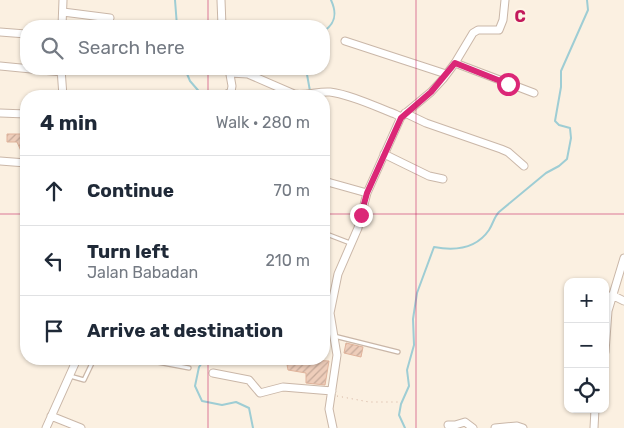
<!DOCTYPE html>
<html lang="en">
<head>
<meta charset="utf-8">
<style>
	body { margin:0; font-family:Rubik,sans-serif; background:#f6f6f7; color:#1f2937 }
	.controls { position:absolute; right:15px; bottom:15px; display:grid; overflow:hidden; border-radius:10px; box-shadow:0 1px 4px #0004 }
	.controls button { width:45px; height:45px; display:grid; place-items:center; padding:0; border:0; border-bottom:1px solid #e0e1e3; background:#fff; color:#1f2937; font:25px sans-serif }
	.stop { position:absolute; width:15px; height:15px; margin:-11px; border:4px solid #db2777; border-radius:50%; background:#fff }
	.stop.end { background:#db2777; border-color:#fff; box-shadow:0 1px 5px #0008 }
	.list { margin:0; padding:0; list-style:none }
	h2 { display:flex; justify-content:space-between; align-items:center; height:65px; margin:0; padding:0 20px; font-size:21px }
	h2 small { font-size:16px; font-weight:400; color:#747a83 }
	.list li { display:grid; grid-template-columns:32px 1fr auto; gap:15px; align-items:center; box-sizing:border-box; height:70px; padding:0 20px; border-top:1px solid #e0e1e3 }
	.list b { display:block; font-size:19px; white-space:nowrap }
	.list p { margin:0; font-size:16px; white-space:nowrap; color:#747a83 }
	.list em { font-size:16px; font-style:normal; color:#747a83 }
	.icon { flex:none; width:28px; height:28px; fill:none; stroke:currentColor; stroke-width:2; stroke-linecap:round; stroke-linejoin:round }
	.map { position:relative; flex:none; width:624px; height:428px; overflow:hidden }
	.search { position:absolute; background:#fff; box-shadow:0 1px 4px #0004; left:20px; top:20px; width:310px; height:55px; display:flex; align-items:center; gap:12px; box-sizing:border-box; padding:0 18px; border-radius:20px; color:#747a83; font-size:19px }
	.panel { position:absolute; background:#fff; box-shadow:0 1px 4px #0004; left:20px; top:90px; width:310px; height:275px; border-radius:20px }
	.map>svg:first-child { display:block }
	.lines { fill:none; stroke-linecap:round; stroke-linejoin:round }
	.stream { stroke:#9ecdd4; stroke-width:2 }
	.building { fill:url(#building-hatch); stroke:#e0b39b }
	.service-casing { stroke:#cab7a8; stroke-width:5.5 }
	.minor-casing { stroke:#cab7a8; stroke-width:9 }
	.path { stroke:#d3b19e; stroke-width:1; stroke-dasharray:1 4; stroke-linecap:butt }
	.service { stroke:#fff; stroke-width:3 }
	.minor { stroke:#fff; stroke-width:7 }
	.route { stroke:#db2777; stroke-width:6 }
	.grid { fill:none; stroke:#c2185b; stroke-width:1; stroke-opacity:0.55 }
	.grid-label { font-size:16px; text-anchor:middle; font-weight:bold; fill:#c2185b; stroke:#fef4e6; stroke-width:4; stroke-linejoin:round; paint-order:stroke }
</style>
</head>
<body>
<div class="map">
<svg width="624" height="428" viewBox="0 0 624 428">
	<defs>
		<pattern id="building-hatch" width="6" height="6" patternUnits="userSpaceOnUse" patternTransform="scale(1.25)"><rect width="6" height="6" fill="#eecdba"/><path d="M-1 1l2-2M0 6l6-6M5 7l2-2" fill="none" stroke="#c5a999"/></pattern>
	</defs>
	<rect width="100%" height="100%" fill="#fbf0e1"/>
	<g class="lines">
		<!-- stream -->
		<path class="stream" d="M 175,0 L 177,26
			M 324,31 C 336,23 337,13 331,0
			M 185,69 L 190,81 L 203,96
			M 306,69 L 310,91
			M 205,359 L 199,367 L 195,386 L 202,401 L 222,405 L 236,402 L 249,408 L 253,428
			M 405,428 L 399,415 L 401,404 L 409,386 L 407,370 L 414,345 L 413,319 L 417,293 L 434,247 C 455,251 476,249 489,230 C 493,224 494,217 499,212 L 546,173 L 559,166 L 567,159 L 571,138 L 570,128 L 559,125 L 555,121 L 561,87 L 561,71 L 588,10 L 587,0"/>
	</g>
	<!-- building -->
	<path class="building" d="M 7,134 L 23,134 L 26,141 L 26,149 L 21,151 L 17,142 L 7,142 Z
		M 346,343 L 363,347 L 361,357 L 344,353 Z
		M 286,359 L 329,361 L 325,385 L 306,383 L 306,373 L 288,370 Z"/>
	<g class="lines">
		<!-- service casing -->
		<g class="service-casing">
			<path id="service" d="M 324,233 L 350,243
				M 334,336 L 398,352
				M 141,359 L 189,368
				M 70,376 L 84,380 L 94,359"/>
		</g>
		<!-- minor casing -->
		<g class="minor-casing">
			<path id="minor" d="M 221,0 L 222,26
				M 63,12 L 110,18
				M 62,26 L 63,0
				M 0,32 L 26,34
				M 345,41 L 446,74
				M 455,63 L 534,93
				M 0,66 L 62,72
				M 61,69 L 63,96
				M 230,73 L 248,74 L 294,94 C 306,96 318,91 330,92 C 352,95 374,106 395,114 L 401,117
				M 222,96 L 231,92 L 232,86 L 229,69
				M 0,113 L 26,114
				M 405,113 L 426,123 L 501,149 L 508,152 L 524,166
				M 384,154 L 429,176 L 443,179
				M 0,161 L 26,163
				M 324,181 L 367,193
				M 612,295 L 624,301
				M 605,352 L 608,311 L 624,258
				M 213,373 L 249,380 L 260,393 L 283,387 L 332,391
				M 51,416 L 81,428
				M 448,425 L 455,425 L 465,422 L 473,428
				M 46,428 L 77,359
				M 333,428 L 329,409 L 337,355 L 330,313 L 338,274 L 358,228 L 367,193 L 401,117 L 431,92 L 443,79 L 455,63 L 473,33 L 478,30 L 499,30 L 503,20 L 505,0
				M 495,428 L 517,426 L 523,428
				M 594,428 L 595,409"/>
		</g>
		<!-- path -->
		<path class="path" d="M 337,396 L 369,402 L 399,402"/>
		<!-- service -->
		<use href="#service" class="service"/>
		<!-- minor -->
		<use href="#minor" class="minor"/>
	</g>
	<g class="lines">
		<!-- route -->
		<path class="route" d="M 361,215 L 367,193 L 401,118 L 431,92 L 455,63 L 508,84"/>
	</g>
	<!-- grid -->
	<path class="grid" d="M 208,0 L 208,26M 416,0 L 416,428M 208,69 L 208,96M 0,214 L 26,214M 324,214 L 624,214M 208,359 L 208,428"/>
	<g class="grid-label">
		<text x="520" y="22">C</text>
	</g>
</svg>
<div class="controls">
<button>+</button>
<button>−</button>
<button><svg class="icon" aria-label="locate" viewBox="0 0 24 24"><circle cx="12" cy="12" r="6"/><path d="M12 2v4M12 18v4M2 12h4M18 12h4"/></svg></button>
</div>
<div class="stop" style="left:508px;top:84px"></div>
<div class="stop end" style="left:361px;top:215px"></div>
<div class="search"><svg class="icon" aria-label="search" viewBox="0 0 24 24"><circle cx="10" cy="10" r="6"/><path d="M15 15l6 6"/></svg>Search here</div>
<section class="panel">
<h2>4 min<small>Walk · 280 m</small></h2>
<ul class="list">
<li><svg class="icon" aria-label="ahead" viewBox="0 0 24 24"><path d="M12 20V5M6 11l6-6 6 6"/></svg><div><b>Continue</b></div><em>70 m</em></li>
<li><svg class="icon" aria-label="left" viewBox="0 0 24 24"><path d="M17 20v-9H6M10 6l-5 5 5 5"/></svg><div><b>Turn left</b><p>Jalan Babadan</p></div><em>210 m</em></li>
<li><svg class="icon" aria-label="arrive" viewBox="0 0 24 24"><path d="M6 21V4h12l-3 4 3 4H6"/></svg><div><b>Arrive at destination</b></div></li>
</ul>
</section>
</div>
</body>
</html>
